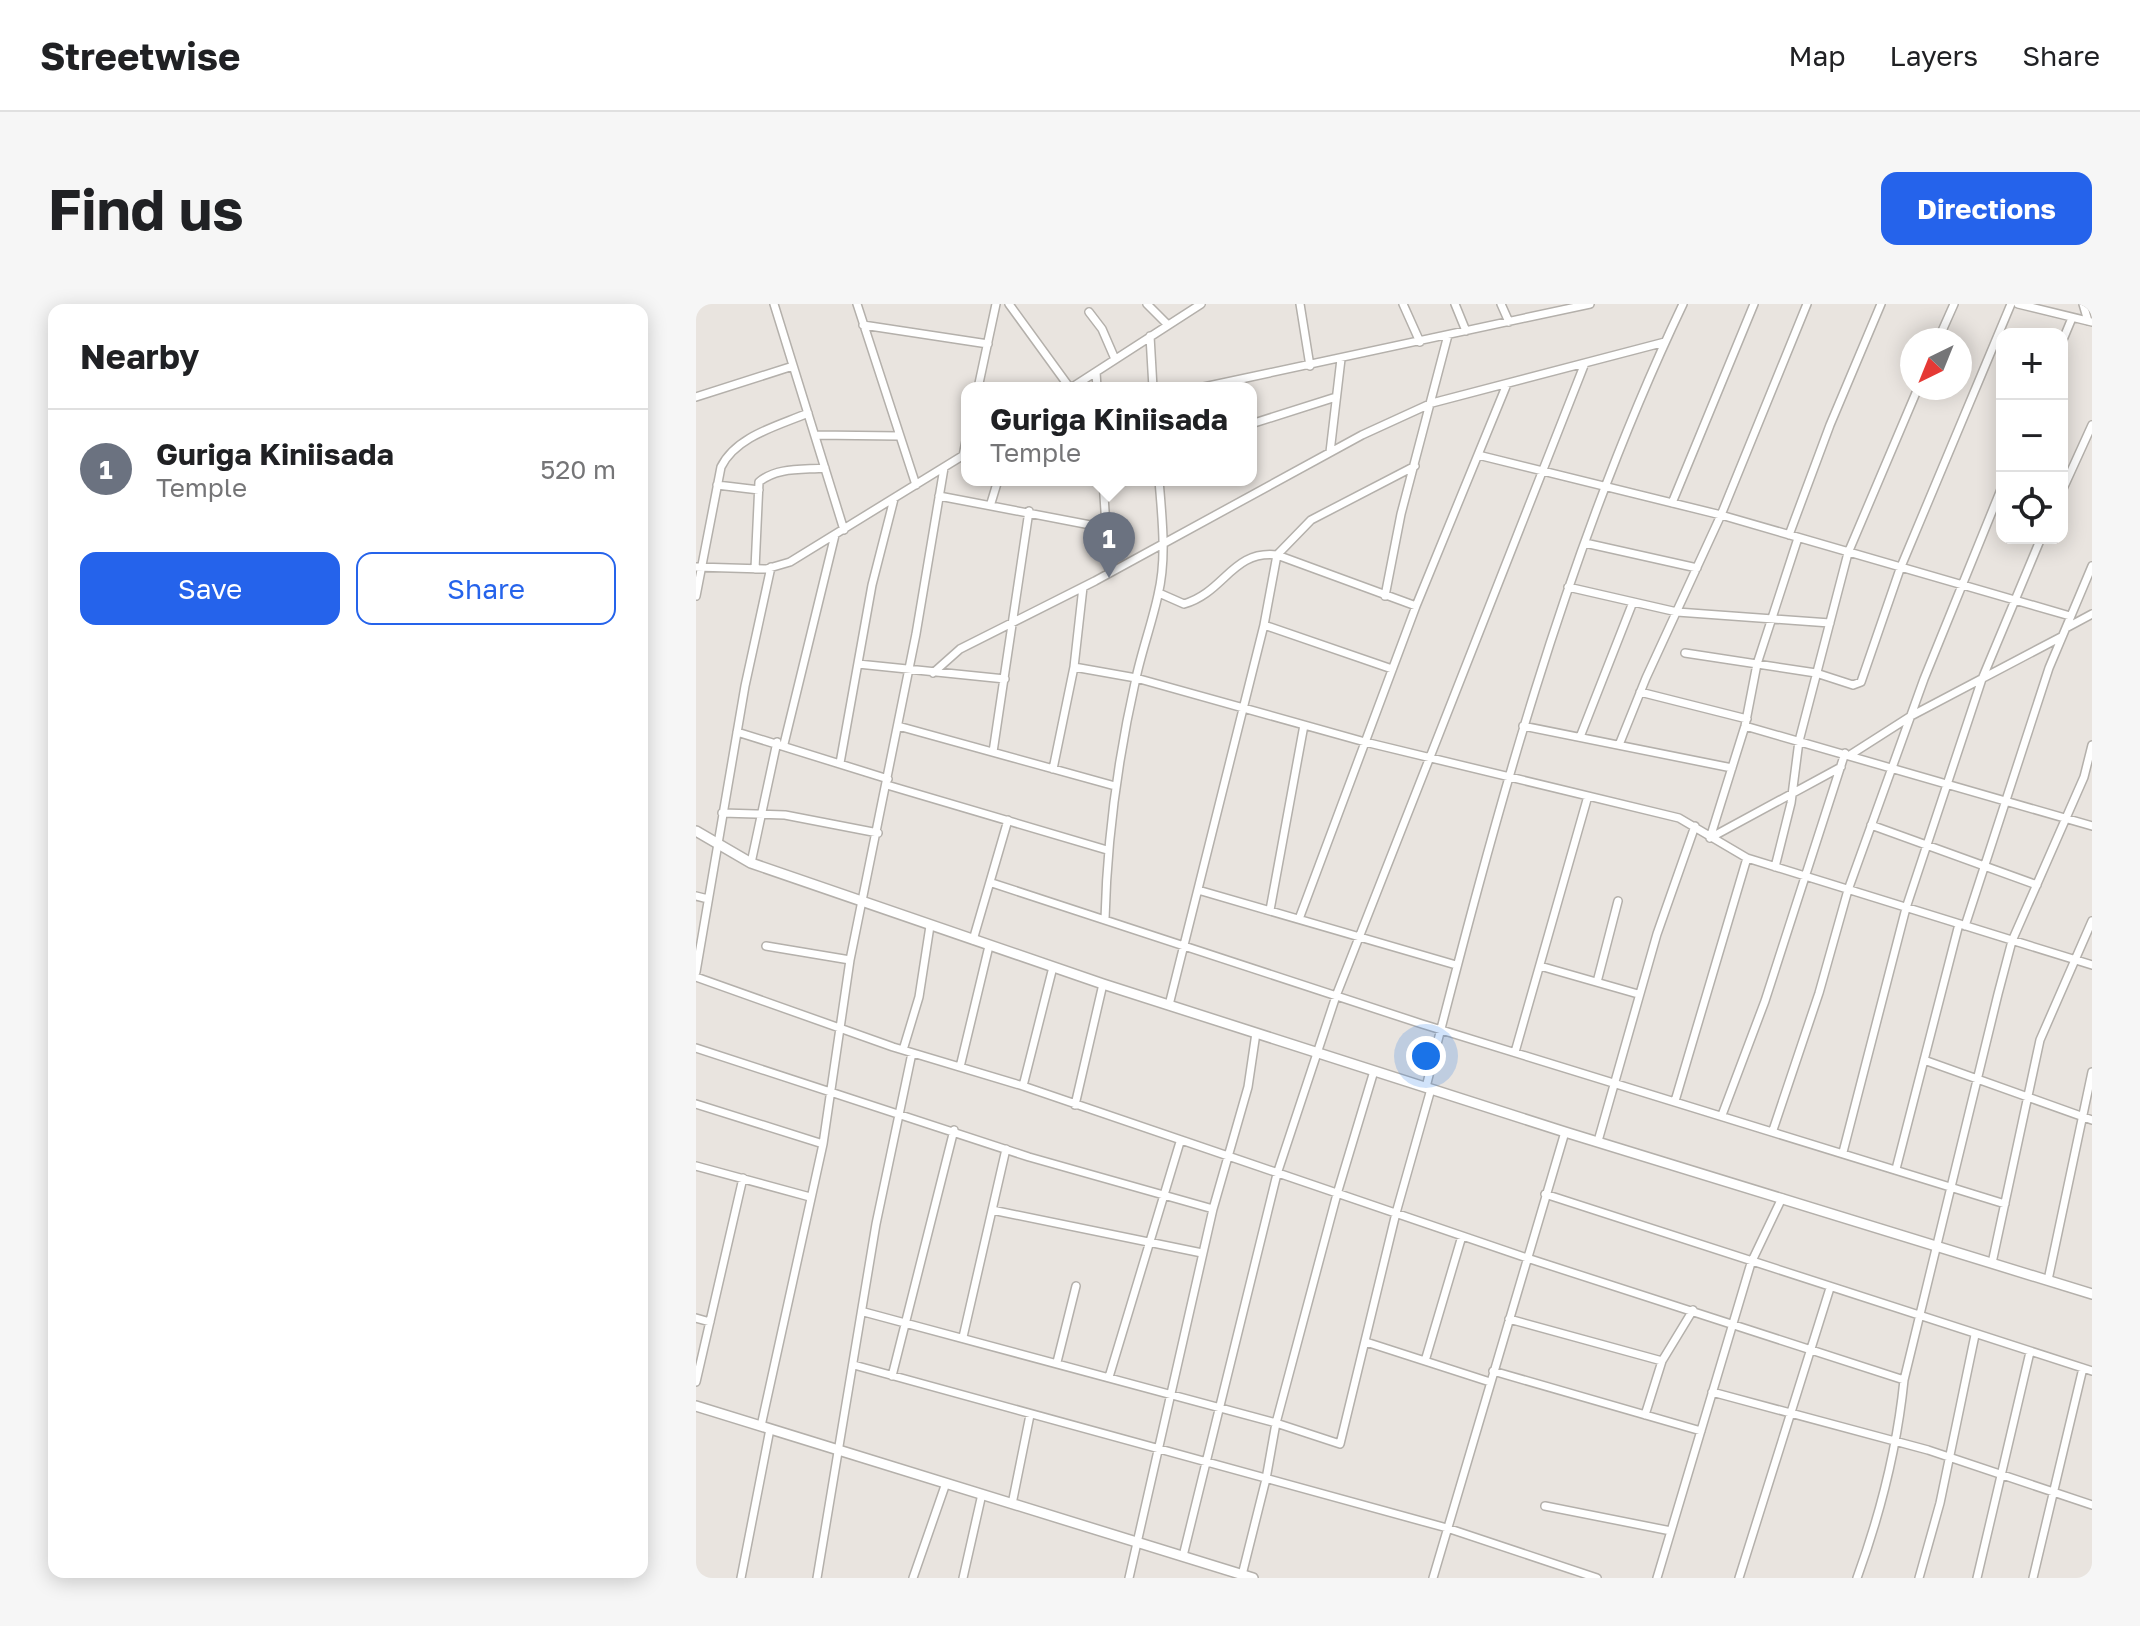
<!DOCTYPE html>
<html lang="en">
<head>
<meta charset="utf-8">
<style>
	body { margin:0; font-family:"Golos Text",sans-serif; background:#f6f6f6; color:#202124 }
	.controls { position:absolute; right:24px; top:24px; display:grid; overflow:hidden; border-radius:16px; box-shadow:0 4px 20px #0003 }
	.controls button { width:72px; height:72px; display:grid; place-items:center; padding:0; border:0; border-bottom:2px solid #e0e0e0; background:#fff; color:#202124; font:40px sans-serif }
	.compass { position:absolute; left:1204px; top:24px; width:72px; height:72px; border-radius:50%; background:#fff; box-shadow:0 4px 20px #0003; rotate:223deg }
	.you { position:absolute; left:730px; top:752px; width:28px; height:28px; margin:-20px; border:6px solid #fff; border-radius:50%; background:#1a73e8; box-shadow:0 0 0 12px #1a73e833 }
	.badge { display:grid; place-items:center; width:52px; height:52px; border-radius:50%; background:#2563eb; color:#fff; font-size:26px; font-weight:700 }
	.pin { position:absolute; translate:-50% -66px; filter:drop-shadow(0 2px 4px #0008) }
	.pin::after { content:''; position:absolute; top:42px; width:28px; height:24px; background:inherit; clip-path:polygon(0 0,100% 0,50% 100%) }
	.popup { position:absolute; left:265px; top:78px; width:296px; height:104px; box-sizing:border-box; display:grid; place-content:center; border-radius:16px; background:#fff; filter:drop-shadow(0 2px 6px #0005); font-size:26px; white-space:nowrap; color:#757577 }
	.popup b { font-size:30px; color:#202124 }
	.popup::after { content:''; position:absolute; left:50%; top:100%; margin-left:-16px; border:16px solid transparent; border-top-color:#fff }
	.list { margin:0; padding:0; list-style:none }
	h2 { display:flex; justify-content:space-between; align-items:center; height:104px; margin:0; padding:0 32px; font-size:34px }
	h2 small { font-size:26px; font-weight:400; color:#757577 }
	.list li { display:grid; grid-template-columns:52px 1fr auto; gap:24px; align-items:center; box-sizing:border-box; height:120px; padding:0 32px; border-top:2px solid #e0e0e0 }
	.list b { display:block; font-size:30px; white-space:nowrap }
	.list p { margin:0; font-size:26px; white-space:nowrap; color:#757577 }
	.list em { font-size:26px; font-style:normal; color:#757577 }
	.actions { display:flex; gap:16px; padding:24px 32px }
	.actions a { flex:1; padding:18px 0; border:2px solid #2563eb; border-radius:16px; text-align:center; font-size:28px; color:#2563eb }
	.actions .main { background:#2563eb; color:#fff }
	.icon { flex:none; width:44px; height:44px; fill:none; stroke:currentColor; stroke-width:2; stroke-linecap:round; stroke-linejoin:round }
	.map { position:relative; flex:none; width:1396px; height:1274px; overflow:hidden; border-radius:16px }
	header { display:flex; align-items:center; gap:48px; box-sizing:border-box; height:112px; padding:0 40px; background:#fff; border-bottom:2px solid #e0e0e0 }
	header strong { font-size:38px }
	nav { display:flex; gap:44px; margin-inline-start:auto; font-size:28px }
	.intro { display:flex; align-items:center; justify-content:space-between; box-sizing:border-box; height:192px; padding:0 48px }
	h1 { margin:0; font-size:56px }
	.button { padding:20px 36px; border-radius:16px; background:#2563eb; color:#fff; font-size:28px; font-weight:700 }
	main { display:flex; gap:48px; padding:0 48px }
	aside { flex:1; background:#fff; border-radius:16px; box-shadow:0 4px 20px #0003 }
	.map>svg:first-child { display:block }
	.lines { fill:none; stroke-linecap:round; stroke-linejoin:round }
	.street-casing { stroke:#b4b0ab; stroke-width:10 }
	.secondary-casing { stroke:#b4b0ab; stroke-width:12 }
	.street { stroke:#fff; stroke-width:7 }
	.secondary { stroke:#fff; stroke-width:9 }
</style>
</head>
<body>
<header>
<strong>Streetwise</strong>
<nav><a>Map</a><a>Layers</a><a>Share</a></nav>
</header>
<div class="intro"><h1>Find us</h1><a class="button">Directions</a></div>
<main>
<aside>
<h2>Nearby<small></small></h2>
<ul class="list">
<li><span class="badge" style="background:#6b7280">1</span><div><b>Guriga Kiniisada</b><p>Temple</p></div><em>520 m</em></li>
</ul>
<div class="actions"><a class="main">Save</a><a>Share</a></div>
</aside>
<div class="map">
<svg width="1396" height="1274" viewBox="0 0 1396 1274">
	<rect width="100%" height="100%" fill="#e9e4df"/>
	<g class="lines">
		<!-- street casing -->
		<g class="street-casing">
			<path id="street" d="M 78,0 L 148,226
				M 161,0 L 220,181
				M 313,0 L 374,84
				M 451,0 L 472,21
				M 604,0 L 614,62
				M 707,0 L 724,38
				M 759,0 L 770,27
				M 805,0 L 813,18
				M 1322,0 L 1396,18
				M 1387,0 L 1392,17
				M 393,8 L 406,25 L 419,55
				M 167,21 L 292,40
				M 454,32 L 457,84
				M 1242,36 L 1258,0
				M 1366,38 L 1376,14
				M 400,68 L 401,84
				M 282,84 L 300,0
				M 375,84 L 505,0
				M 503,84 L 894,0
				M 0,93 L 97,62
				M 555,120 L 640,93
				M 119,131 L 203,132
				M 634,148 L 645,55
				M 782,151 L 1025,211 L 1374,312
				M 267,152 L 271,132
				M 407,176 L 413,269
				M 21,181 L 63,186
				M 1366,187 L 1396,121
				M 243,192 L 410,224
				M 295,199 L 302,176
				M 976,199 L 1058,0
				M 1093,231 L 1134,121 L 1185,0
				M 889,239 L 1001,264
				M 0,263 L 70,265 L 94,258 L 271,149
				M 59,265 L 63,178 C 81,163 106,166 129,164
				M 872,283 L 981,308 L 1134,319
				M 463,289 L 488,300 C 529,288 536,246 581,251 L 720,302
				M 0,292 L 25,163 C 40,132 82,122 112,109
				M 689,292 L 705,210 L 752,31
				M 568,321 L 696,365
				M 1370,324 L 1396,310
				M 989,349 L 1120,369 L 1157,381 L 1165,378 L 1204,265 L 1315,0
				M 162,360 L 309,375
				M 378,363 L 440,374 L 669,438 L 983,514 L 1051,554 L 1396,661
				M 237,369 L 264,345 L 399,277 L 666,131 L 736,99 L 969,38
				M 944,388 L 1051,415
				M 202,422 L 419,482
				M 827,422 L 1036,464
				M 1049,422 L 1396,522
				M 41,428 L 192,475
				M 884,433 L 937,298
				M 88,440 L 139,231
				M 923,441 L 950,374 L 1025,211 L 1111,0
				M 297,448 L 333,207
				M 1154,451 L 1215,412 L 1365,333
				M 144,459 L 176,281 L 198,195
				M 357,465 L 378,363 L 387,283
				M 191,481 L 411,546
				M 26,509 L 89,511 L 182,529
				M 1175,521 L 1341,581
				M 1014,534 L 1049,422 L 1061,360 L 1102,234
				M 1014,534 L 1145,463
				M 55,559 L 81,438
				M 1079,563 L 1095,499 L 1103,437 L 1152,249 L 1222,84
				M 296,579 L 726,720 L 1309,900
				M 502,586 L 760,661
				M 0,592 L 12,595
				M 574,606 L 608,421
				M 409,615 C 411,534 422,454 440,374 C 446,346 456,319 462,291 C 471,254 466,214 463,176
				M 603,615 L 720,302 L 811,80
				M 1269,622 L 1353,364 L 1396,262
				M 277,636 L 312,516
				M 70,642 L 154,656
				M 844,662 L 942,690
				M 0,668 L 49,382 L 75,263
				M 0,673 L 197,743 L 327,782 L 831,954 L 1208,1076
				M 901,678 L 922,597
				M 473,701 L 568,321 L 581,251 L 615,216 L 719,162
				M 0,744 L 333,853 L 517,905
				M 207,746 L 223,693 L 234,622
				M 819,748 L 892,492
				M 1228,756 L 1396,816
				M 264,763 L 293,642
				M 327,782 L 357,663
				M 730,783 C 798,517 868,250 987,0
				M 979,797 L 1051,554
				M 0,800 L 127,840
				M 379,801 L 407,680
				M 1026,811 L 1069,697 L 1149,449
				M 1077,826 L 1123,689 L 1152,586 L 1228,375 L 1306,183
				M 902,837 L 961,630 L 999,522
				M 1147,848 L 1210,604 L 1286,375 L 1345,234
				M 0,862 L 114,893
				M 1200,865 L 1263,620
				M 849,890 L 1396,1067
				M 296,906 L 506,949
				M 1296,959 L 1344,736 L 1396,617
				M 1352,976 L 1396,768
				M 168,1008 L 580,1119 L 644,1140 L 700,909 L 735,785
				M 0,1014 L 14,1018
				M 813,1015 L 966,1057
				M 267,1033 L 310,845
				M 670,1038 L 794,1078
				M 729,1057 L 766,932
				M 361,1058 L 380,982
				M 158,1061 L 751,1224 L 901,1274
				M 797,1067 L 1005,1127
				M 196,1072 L 258,826
				M 413,1073 L 484,838
				M 0,1078 L 47,874
				M 1016,1088 L 1232,1146 L 1396,1201
				M 949,1111 L 966,1057 L 997,1006
				M 65,1122 L 127,840 L 154,656 L 220,330 L 248,164
				M 316,1200 L 334,1111
				M 849,1202 L 975,1227
				M 487,1252 L 581,870 L 640,692 L 889,59
				M 546,1271 L 570,1175 L 580,1119 L 641,890 L 678,767
				M 45,1274 L 74,1125
				M 121,1274 L 180,920 L 216,749
				M 217,1274 L 250,1179
				M 267,1274 L 286,1190
				M 433,1274 L 517,905 L 552,783 L 560,729
				M 737,1274 L 869,828
				M 961,1274 L 1055,959 L 1086,894
				M 1043,1274 L 1134,984
				M 1161,1274 C 1185,1208 1201,1145 1208,1076 L 1302,690 L 1316,637 L 1388,473 L 1396,441
				M 1223,1274 L 1244,1199 L 1279,1031
				M 1281,1274 L 1334,1048
				M 1337,1274 L 1387,1064"/>
		</g>
		<!-- secondary casing -->
		<g class="secondary-casing">
			<path id="secondary" d="M 0,527 L 55,559 L 407,680 L 869,828 L 1396,990
				M 0,1102 L 557,1274"/>
		</g>
		<!-- street -->
		<use href="#street" class="street"/>
		<!-- secondary -->
		<use href="#secondary" class="secondary"/>
	</g>
</svg>
<div class="controls">
<button>+</button>
<button>−</button>
<button><svg class="icon" aria-label="locate" viewBox="0 0 24 24"><circle cx="12" cy="12" r="6"/><path d="M12 2v4M12 18v4M2 12h4M18 12h4"/></svg></button>
</div>
<svg class="compass" viewBox="-18 -18 36 36"><path d="M0-13l5 13h-10z" fill="#e53935"/><path d="M0 13l5-13h-10z" fill="#757577"/></svg>
<div class="you"></div>
<div class="pin badge" style="left:413px;top:274px;background:#6b7280">1</div>
<div class="popup"><b>Guriga Kiniisada</b>Temple</div>
</div>
</main>
</body>
</html>
